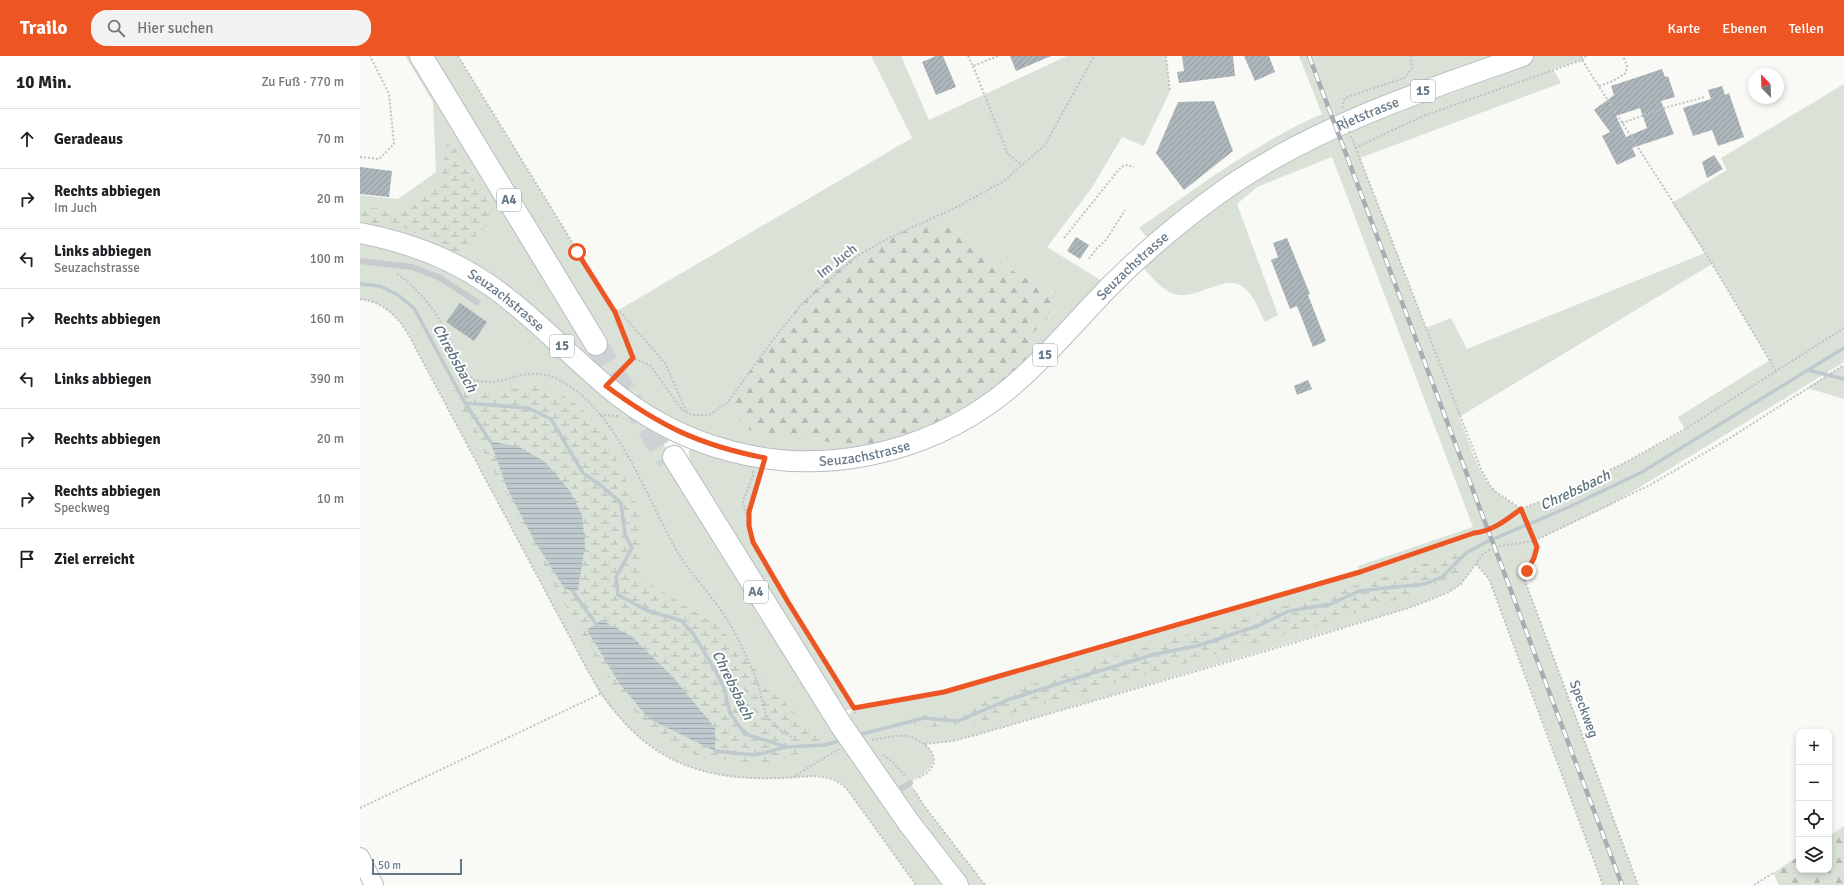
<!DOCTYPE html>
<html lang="de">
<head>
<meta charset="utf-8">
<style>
	body { margin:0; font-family:Signika,sans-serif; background:#f2f2f2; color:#202124 }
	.controls { position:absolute; right:12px; bottom:12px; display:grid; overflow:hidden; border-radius:8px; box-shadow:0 2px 6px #0003 }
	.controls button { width:36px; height:36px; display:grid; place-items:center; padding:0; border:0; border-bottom:1px solid #e0e0e0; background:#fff; color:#202124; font:20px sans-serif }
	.compass { position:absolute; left:1388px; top:12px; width:36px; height:36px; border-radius:50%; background:#fff; box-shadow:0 2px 6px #0003; rotate:337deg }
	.scale { position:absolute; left:12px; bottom:10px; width:90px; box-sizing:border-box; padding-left:4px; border:2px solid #667989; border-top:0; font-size:11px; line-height:14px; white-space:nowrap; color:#667989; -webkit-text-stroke:3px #fff; paint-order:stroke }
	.stop { position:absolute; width:12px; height:12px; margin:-9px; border:3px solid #ed5523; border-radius:50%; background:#fff }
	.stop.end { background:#ed5523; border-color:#fff; box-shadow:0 1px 4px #0008 }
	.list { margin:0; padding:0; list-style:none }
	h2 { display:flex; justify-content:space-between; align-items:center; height:52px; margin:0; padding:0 16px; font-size:17px }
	h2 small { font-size:13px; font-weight:400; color:#757577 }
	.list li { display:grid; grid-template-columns:26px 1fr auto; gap:12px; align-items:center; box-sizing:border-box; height:60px; padding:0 16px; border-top:1px solid #e0e0e0 }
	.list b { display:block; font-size:15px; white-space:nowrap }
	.list p { margin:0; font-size:13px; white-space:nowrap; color:#757577 }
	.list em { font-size:13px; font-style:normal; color:#757577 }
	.icon { flex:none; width:22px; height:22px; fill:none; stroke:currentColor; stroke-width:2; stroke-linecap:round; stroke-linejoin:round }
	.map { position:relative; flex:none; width:1484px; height:829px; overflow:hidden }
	header { display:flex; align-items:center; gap:24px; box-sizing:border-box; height:56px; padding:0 20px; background:#ed5523; color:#fff }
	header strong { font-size:19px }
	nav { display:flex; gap:22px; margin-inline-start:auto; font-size:14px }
	.search { width:280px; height:36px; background:#f2f2f2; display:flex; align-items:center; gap:10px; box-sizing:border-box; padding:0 14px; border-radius:16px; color:#757577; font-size:15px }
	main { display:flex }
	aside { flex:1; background:#fff }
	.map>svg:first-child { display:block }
	.green { fill:#dae1d7; fill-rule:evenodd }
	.forest { fill:url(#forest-firs) }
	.wetland { fill:url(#wetland-marsh) }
	.water { fill:url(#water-rules) }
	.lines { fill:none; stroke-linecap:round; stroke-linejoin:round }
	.stream { stroke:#becace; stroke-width:3.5 }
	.building { fill:url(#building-hatch); fill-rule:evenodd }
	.highway-tunnel { stroke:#cdd3d5; stroke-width:22; stroke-dasharray:22 11; stroke-linecap:butt }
	.secondary-casing { stroke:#b9bec3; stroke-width:20 }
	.primary-casing { stroke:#babec2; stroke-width:22 }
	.highway-casing { stroke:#b9bdc0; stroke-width:24 }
	.path { stroke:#c0c3c5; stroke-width:2; stroke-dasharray:2 2; stroke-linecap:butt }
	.lane { stroke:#c7cbce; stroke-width:6 }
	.secondary { stroke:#fff; stroke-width:18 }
	.primary { stroke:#fff; stroke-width:20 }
	.highway { stroke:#fff; stroke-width:22 }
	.rail-casing { stroke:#a7adb3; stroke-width:4.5 }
	.rail { stroke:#fff; stroke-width:3; stroke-dasharray:9; stroke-linecap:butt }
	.highway-bridge-casing { stroke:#b9bdc0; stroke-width:24; stroke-linecap:butt }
	.path-bridge { stroke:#c0c3c5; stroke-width:2; stroke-dasharray:2 2; stroke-linecap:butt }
	.highway-bridge { stroke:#fff; stroke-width:22 }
	.route { stroke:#ed5523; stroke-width:5 }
	.labels { text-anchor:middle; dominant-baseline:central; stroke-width:4; stroke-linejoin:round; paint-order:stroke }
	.shield { fill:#fff; stroke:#94a1ac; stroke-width:1 }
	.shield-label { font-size:13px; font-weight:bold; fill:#667989 }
	.street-label { font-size:14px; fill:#667989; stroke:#fff }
	.water-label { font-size:15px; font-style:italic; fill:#5e747d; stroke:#fff }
</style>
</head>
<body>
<header>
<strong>Trailo</strong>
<div class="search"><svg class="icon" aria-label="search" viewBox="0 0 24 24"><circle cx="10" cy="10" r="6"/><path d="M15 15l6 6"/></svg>Hier suchen</div>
<nav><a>Karte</a><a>Ebenen</a><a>Teilen</a></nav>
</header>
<main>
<aside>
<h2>10 Min.<small>Zu Fuß · 770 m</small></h2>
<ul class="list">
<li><svg class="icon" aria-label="ahead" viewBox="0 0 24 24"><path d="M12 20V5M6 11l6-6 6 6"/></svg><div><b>Geradeaus</b></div><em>70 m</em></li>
<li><svg class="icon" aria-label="right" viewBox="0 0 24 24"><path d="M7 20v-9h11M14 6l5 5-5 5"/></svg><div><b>Rechts abbiegen</b><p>Im Juch</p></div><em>20 m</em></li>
<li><svg class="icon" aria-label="left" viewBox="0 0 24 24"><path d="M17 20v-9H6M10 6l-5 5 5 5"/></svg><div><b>Links abbiegen</b><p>Seuzachstrasse</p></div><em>100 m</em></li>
<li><svg class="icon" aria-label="right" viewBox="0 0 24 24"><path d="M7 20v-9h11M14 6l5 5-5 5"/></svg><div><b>Rechts abbiegen</b></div><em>160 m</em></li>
<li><svg class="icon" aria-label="left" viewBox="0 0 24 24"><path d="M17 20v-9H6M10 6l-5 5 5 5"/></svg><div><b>Links abbiegen</b></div><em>390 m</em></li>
<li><svg class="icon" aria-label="right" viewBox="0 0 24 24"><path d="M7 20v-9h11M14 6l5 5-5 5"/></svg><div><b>Rechts abbiegen</b></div><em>20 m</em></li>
<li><svg class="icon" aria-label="right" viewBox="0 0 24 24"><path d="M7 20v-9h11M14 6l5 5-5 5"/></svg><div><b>Rechts abbiegen</b><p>Speckweg</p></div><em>10 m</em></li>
<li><svg class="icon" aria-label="arrive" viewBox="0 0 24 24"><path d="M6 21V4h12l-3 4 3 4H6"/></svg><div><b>Ziel erreicht</b></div></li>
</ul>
</aside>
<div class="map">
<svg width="1484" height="829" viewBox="0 0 1484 829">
	<defs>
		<pattern id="forest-firs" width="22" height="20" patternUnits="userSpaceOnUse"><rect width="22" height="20" fill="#dae1d7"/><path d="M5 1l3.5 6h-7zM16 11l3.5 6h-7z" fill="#b5bbb4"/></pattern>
		<pattern id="wetland-marsh" width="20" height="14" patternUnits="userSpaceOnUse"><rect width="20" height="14" fill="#dae1d7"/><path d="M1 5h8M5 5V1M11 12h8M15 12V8" fill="none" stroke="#b5bbb4"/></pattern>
		<pattern id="water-rules" width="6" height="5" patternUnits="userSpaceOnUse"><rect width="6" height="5" fill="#becace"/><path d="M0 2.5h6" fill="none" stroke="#9ea9ad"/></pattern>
		<pattern id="building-hatch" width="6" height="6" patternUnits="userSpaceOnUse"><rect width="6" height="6" fill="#adb6bb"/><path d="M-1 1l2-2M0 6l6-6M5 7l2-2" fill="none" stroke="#91999e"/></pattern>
	</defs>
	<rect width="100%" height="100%" fill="#f9f9f6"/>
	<!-- green -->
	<path class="green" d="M 45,0 L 98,0 L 255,256 L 552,82 L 511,0 L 541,0 L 569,64 L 707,0 L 806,0 L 810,35 L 784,90 L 762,81 L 731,133 L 687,191 L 750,230 L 689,294 L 667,283 L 700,251 L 696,236 L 659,219 L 598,176 L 529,182 L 497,200 L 441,249 L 413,284 L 530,395 L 405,402 C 391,445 381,460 402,503 L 495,652 L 584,636 L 999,516 L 998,510 L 1113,471 L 972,101 L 897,131 L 877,148 L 918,259 L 905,266 C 897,250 889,224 867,227 C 859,228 851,232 843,234 C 836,237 827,240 819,239 C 802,237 788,216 776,204 L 794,189 L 779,172 C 838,131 896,87 962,58 L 939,0 L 1221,0 L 1222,4 L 1193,13 L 1201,27 L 1000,102 L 1066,272 L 1091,262 L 1107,293 L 1345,197 L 1312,147 L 1367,114 L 1361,102 L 1484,28 L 1484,306 L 1249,450 L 1174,485 C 1181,501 1165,509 1165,525 L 1278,829 L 1243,829 L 1129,523 L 1116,508 L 1101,528 L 1089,536 L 1052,551 L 616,679 L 593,685 L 566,688 C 583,709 566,716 550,727 L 565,751 L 625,829 L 556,829 L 487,733 L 479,726 L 472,722 C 451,718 429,723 408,723 C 332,723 285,699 240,638 L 47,276 C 35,258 22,246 0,243 L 0,139 L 38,143 L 76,116 L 73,46 ZM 1352,208 L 1410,304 L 1318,361 L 1325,374 C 1272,403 1219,433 1161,453 C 1151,446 1139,440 1131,431 C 1117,414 1108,382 1099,361 ZM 269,348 L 338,385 L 329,394 L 329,402 L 398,525 L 482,656 L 494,652 L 482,669 L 314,401 Z
		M 1484,309 L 1484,343 L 1447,332 Z"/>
	<!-- forest -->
	<path class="forest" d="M 569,165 L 598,176 L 659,219 L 696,236 L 700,250 L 667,283 L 689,294 L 659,324 L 530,395 L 388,374 L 367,347 C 405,294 442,236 498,199 C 519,185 545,175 569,165 Z
		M 1484,770 L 1484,829 L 1419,829 L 1413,817 L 1439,800 L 1439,814 L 1469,814 L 1469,780 Z"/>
	<!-- wetland -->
	<path class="wetland" d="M 88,81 L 136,160 L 98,197 L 38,169 L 0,166 L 0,151 L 50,154 L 82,120 Z
		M 181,328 L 211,344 L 242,370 L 279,455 L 280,522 L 358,570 L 414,635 L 465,689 L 405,708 L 339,701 L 294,676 L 256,635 L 213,564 L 91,334 L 134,335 Z
		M 1106,497 L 1098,517 L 1060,536 L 974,564 L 617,667 L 569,671 L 551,668 L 555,658 L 594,659 L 637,639 L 699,620 L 758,599 L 1051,513 L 1089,498 Z"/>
	<!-- water -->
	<path class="water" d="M 130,385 L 159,391 L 184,405 L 210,435 L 222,459 L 225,489 L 218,534 L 213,536 L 204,532 L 174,484 L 147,432 Z
		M 241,564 L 271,580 L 313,621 L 355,672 L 355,695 L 289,663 L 259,627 L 227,574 Z"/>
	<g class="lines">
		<!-- stream -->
		<path class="stream" d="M 0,228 L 20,230 L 38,239 L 54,252 L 105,347 L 168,352 L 191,363 L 223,417 L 243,431 L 261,447 L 265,479 L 272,492 L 256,521 L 258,539 L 286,554 L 322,565 L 334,579 L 356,616 L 364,632 L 370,657 L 385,678 L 427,691 L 465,689 L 482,684
			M 1448,314 L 1484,323
			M 105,347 L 130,385
			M 213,536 L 236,568
			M 498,679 L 564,662 L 598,665 L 650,643 L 710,624 L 795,598 L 837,590 L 900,569 L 929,555 L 971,548 L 999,535 L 1065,528 L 1082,521 L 1106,497 L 1124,487 L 1209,451 L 1282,416 L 1484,292
			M 355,695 L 395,699 L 426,691"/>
	</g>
	<!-- building -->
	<path class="building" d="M 576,0 L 583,0 L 596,31 L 576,39 L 562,6 Z
		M 650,0 L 691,0 L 656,15 Z
		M 822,0 L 873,0 L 875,20 L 819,27 L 817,16 L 824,15 Z
		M 884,0 L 909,0 L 915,16 L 895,25 Z
		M 1302,13 L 1305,21 L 1308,20 L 1315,41 L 1301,45 L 1314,78 L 1272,92 L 1276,100 L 1257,109 L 1242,80 L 1250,76 L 1234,54 L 1254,39 L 1251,30 ZM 1280,52 L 1287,72 L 1266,81 L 1256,60 Z
		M 1362,30 L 1365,39 L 1369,37 L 1384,81 L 1358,90 L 1352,74 L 1333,80 L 1323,52 L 1351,43 L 1348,34 Z
		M 854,45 L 873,95 L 824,134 L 796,97 L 818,46 Z
		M 1354,99 L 1363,113 L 1347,122 L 1342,106 Z
		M 0,111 L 32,115 L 29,141 L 0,138 Z
		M 716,181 L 729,189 L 720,203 L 707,195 Z
		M 927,182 L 950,238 L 948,239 L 966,285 L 953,291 L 937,250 L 930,253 L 911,204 L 918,201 L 913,187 Z
		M 100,247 L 127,266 L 114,285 L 86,266 Z
		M 948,324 L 952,333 L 937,339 L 934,330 Z"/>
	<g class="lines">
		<!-- highway-tunnel -->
		<path class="highway-tunnel" d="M 236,288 L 308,405"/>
		<!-- secondary casing -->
		<g class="secondary-casing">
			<path id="secondary" d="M 0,801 L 14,829"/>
		</g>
		<!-- primary casing -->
		<g class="primary-casing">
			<g id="primary">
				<path id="s1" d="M 0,177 C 48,186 91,202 131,230 C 172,259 206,296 244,328 C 280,359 324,383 370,395 C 463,420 564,398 640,340 C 681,308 715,266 751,229 C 788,192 828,159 871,129 C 960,69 1062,35 1163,0"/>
			</g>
		</g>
		<!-- highway casing -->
		<g class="highway-casing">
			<path id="highway" d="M 61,0 L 236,288
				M 314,401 L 481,669
				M 499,695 L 549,767 L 597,829"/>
		</g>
		<!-- path -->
		<path class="path" d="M 98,0 L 255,256 L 273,302
			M 608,0 L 613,10 L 638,0
			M 806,0 L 810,35
			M 1221,0 L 1222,4 L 1226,0
			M 613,10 L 648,98 L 662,109
			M 1239,30 L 1253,25 L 1266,17 L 1267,10 L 1263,0
			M 982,52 L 984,44 L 987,41 L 1044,22 L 1052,13 L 1051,0
			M 1262,67 L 1304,52 L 1345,41
			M 991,80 L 1121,413 L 1130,430 L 1136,436 L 1161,453 L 1177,491 L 1174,503 L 1167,515 L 1165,525 L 1278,829
			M 995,92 L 1063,60 L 1222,4 L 1345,196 L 1416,315
			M 0,101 L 19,103 L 34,88 L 29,38 L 10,0
			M 704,182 L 761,111 L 767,109 L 774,111
			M 729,203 L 737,192 L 746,184 L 765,154
			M 37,218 C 50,227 61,238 71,251 C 89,274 93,303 115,325 C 120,325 126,326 131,326 C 154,324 170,311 195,322 C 257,349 287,446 320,500 C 335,523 354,542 368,565 C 375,576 380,587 385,598 C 389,607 395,618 398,628 C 406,658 403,665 432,681
			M 0,243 C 22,246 35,258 47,276 L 228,615 C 273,695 326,725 418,722 C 444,722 468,714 487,733 L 556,829
			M 253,251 L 261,257 L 305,307 L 327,357
			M 258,318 L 273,302 L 290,309 L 322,354 L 332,359 L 349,359 L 367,347 L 413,284 L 441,249 L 497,200 L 529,182 L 597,151 L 644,125 L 685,89 L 734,0
			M 240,359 L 258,360
			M 393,415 L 393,420 L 383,445 L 393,486 L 428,546 L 494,652 L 496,659
			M 389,465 L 392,441 L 400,417
			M 1116,508 L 1129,523 L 1243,829
			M 494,652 L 584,636 L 1000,516 L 1114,477 L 1125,476 L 1136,471 L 1161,453 L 1208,435 L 1268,405 L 1325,373 L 1484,272
			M 512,684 C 522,682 535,679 546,680 C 561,682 585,700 568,716 C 565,719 561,720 557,723
			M 565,688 L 593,685 L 616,679 L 930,588 L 1052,551 L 1089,536 L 1101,528 L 1122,499 L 1131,493 L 1139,490 L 1174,485 L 1290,429 L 1370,382 L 1484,309
			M 523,699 L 533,706 L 545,720
			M 433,721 L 479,693
			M 554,734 L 565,751 L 625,829
			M 0,752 L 240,638
			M 1394,829 L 1413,817"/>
		<!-- lane -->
		<path class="lane" d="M 0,205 L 52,211 L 80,222 L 117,246
			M 533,738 L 550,727"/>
		<!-- secondary -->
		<use href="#secondary" class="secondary"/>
		<!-- primary -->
		<use href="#primary" class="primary"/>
		<!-- highway -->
		<use href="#highway" class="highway"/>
		<!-- rail casing -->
		<g class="rail-casing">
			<path id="rail" d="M 949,0 L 1262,829"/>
		</g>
		<!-- rail -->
		<use href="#rail" class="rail"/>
		<!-- highway-bridge casing -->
		<g class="highway-bridge-casing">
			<path id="highway-bridge" d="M 481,669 L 499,695"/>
		</g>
		<!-- path-bridge -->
		<path class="path-bridge" d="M 983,60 L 990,77"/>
		<!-- highway-bridge -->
		<use href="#highway-bridge" class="highway-bridge"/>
	</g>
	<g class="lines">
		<!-- route -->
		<path class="route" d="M 217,196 L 255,256 L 273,302 L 246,330 C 300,370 339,389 405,402 L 389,456 L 389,470 L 393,486 L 428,546 L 494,652 L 584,636 L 1000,516 L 1114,477 C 1133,475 1146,464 1161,453 L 1177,491 L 1174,502 L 1167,515"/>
	</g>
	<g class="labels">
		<!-- shield labels -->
		<g class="shield">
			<rect x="1051" y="24" width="24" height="22" rx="3"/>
			<rect x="137" y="133" width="24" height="22" rx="3"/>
			<rect x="190" y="279" width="24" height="22" rx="3"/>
			<rect x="673" y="288" width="24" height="22" rx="3"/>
			<rect x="384" y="525" width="24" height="22" rx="3"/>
		</g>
		<g class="shield-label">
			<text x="1063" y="35">15</text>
			<text x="149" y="144">A4</text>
			<text x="202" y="290">15</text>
			<text x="685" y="299">15</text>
			<text x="396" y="536">A4</text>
		</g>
		<!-- street labels -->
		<g class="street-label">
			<text stroke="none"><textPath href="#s1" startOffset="1189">Rietstrasse</textPath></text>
			<text transform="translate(477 205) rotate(-38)">Im Juch</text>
			<text stroke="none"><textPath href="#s1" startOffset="907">Seuzachstrasse</textPath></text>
			<text stroke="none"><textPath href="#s1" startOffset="163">Seuzachstrasse</textPath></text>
			<text stroke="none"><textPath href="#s1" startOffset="572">Seuzachstrasse</textPath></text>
			<text transform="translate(1224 653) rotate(70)">Speckweg</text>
		</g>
		<!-- water labels -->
		<g class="water-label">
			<text transform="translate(95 302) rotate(61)">Chrebsbach</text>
			<text transform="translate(1215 434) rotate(-25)">Chrebsbach</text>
			<text transform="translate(373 629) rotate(64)">Chrebsbach</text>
		</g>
	</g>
</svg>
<div class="controls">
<button>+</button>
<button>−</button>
<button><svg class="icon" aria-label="locate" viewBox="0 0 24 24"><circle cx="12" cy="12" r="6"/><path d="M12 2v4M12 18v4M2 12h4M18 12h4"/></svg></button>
<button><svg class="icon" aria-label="layers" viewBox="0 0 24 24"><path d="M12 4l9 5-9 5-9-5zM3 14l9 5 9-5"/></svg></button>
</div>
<svg class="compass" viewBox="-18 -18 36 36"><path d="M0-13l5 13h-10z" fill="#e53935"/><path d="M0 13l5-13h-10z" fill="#757577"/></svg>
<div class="scale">50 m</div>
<div class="stop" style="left:217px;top:196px"></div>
<div class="stop end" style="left:1167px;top:515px"></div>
</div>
</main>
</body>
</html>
